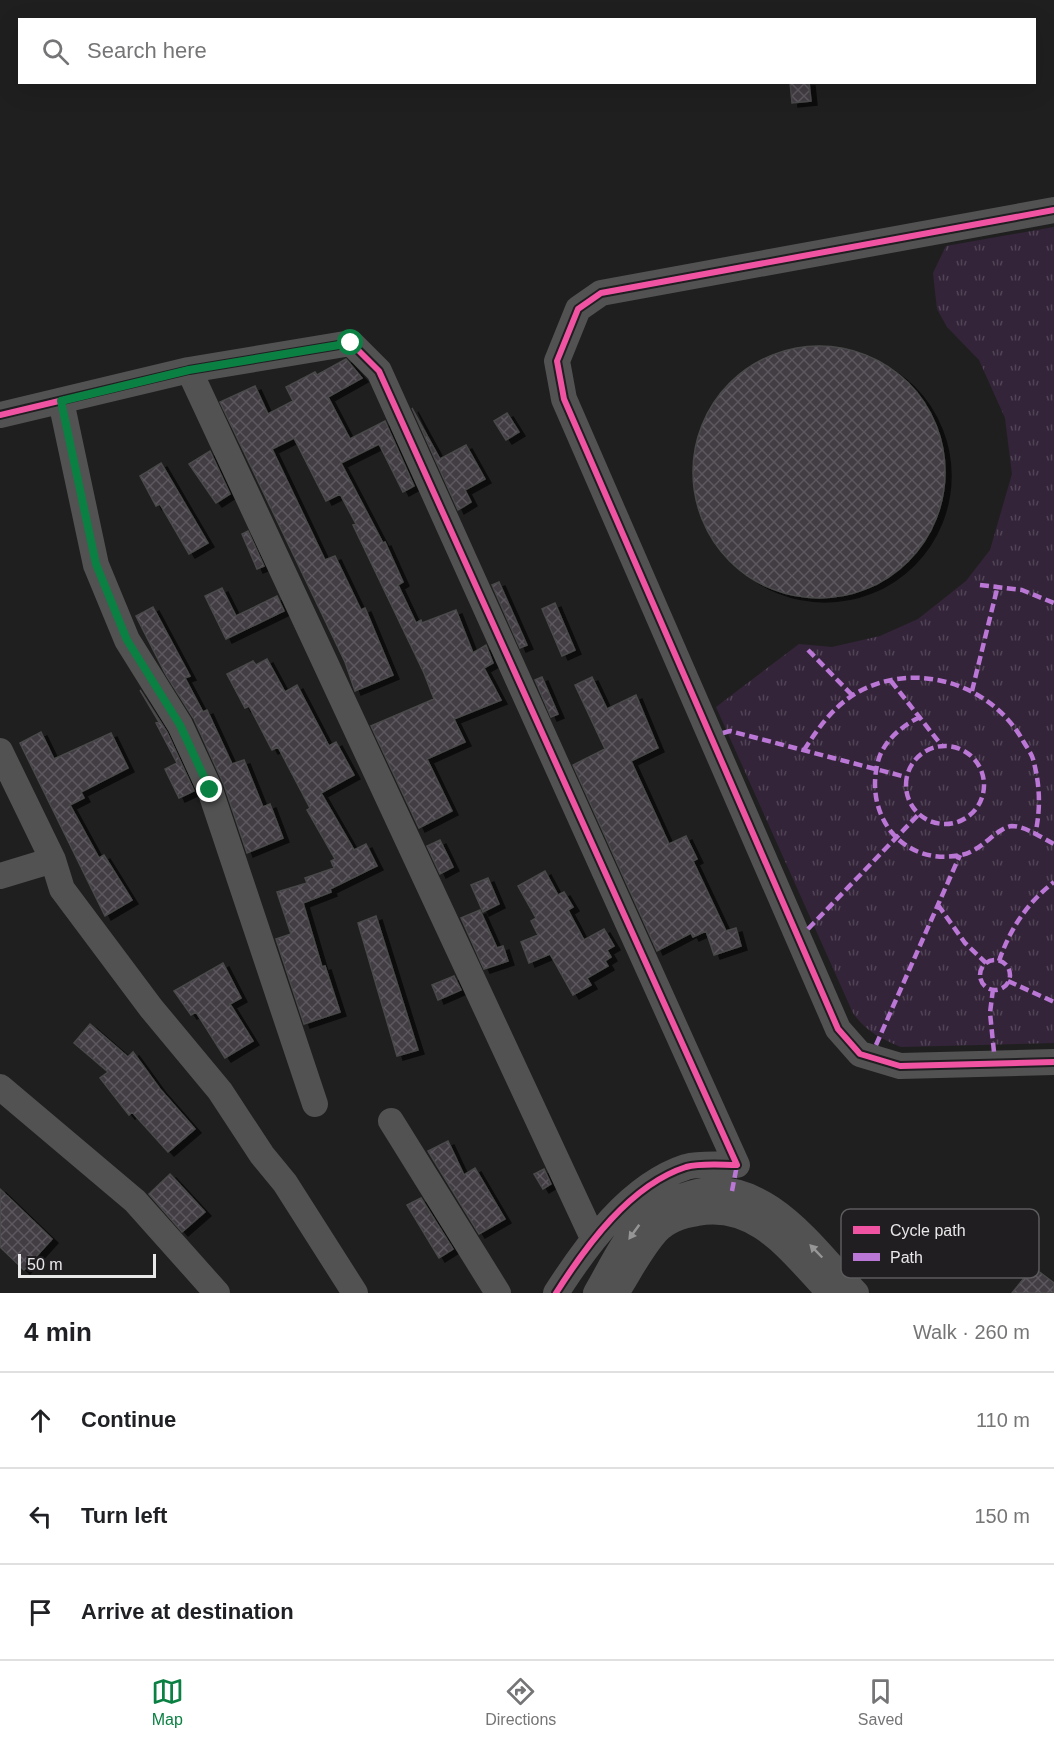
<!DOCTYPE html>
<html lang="en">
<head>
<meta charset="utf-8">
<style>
	body { margin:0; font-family:Arial,sans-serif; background:#f2f2f2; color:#202124 }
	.scale { position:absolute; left:18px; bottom:15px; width:138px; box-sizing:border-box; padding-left:6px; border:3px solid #e9e8e9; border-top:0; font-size:16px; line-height:21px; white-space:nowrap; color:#e9e8e9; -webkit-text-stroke:4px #201e21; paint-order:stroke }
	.stop { position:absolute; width:18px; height:18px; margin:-14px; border:4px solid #0b8043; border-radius:50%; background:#fff }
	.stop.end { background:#0b8043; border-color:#fff; box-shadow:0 2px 6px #0008 }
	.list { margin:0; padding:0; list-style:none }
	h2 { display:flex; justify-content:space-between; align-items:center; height:78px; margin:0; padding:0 24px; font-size:26px }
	h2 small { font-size:20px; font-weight:400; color:#757577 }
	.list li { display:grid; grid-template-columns:39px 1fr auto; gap:18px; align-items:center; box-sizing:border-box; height:96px; padding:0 24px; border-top:2px solid #e0e0e0 }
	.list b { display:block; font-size:22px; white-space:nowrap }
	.list em { font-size:20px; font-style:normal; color:#757577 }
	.icon { flex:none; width:33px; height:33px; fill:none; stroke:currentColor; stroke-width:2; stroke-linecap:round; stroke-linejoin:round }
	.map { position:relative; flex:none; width:1054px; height:1293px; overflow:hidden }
	.search { position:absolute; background:#fff; box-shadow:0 6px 24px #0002; left:18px; right:18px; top:18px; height:66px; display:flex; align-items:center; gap:15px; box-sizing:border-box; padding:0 21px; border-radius:0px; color:#757577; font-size:22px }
	.sheet { height:366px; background:#fff }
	nav { display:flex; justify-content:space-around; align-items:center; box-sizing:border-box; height:84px; border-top:2px solid #e0e0e0; background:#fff; font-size:16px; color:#757577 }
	nav a { display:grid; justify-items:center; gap:3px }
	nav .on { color:#0b8043 }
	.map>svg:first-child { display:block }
	.grass { fill:url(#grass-tufts) }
	.building { fill:url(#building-cross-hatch); stroke:#4a4a4a; stroke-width:1.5; filter:url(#shadow) }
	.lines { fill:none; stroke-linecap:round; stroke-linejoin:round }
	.minor { stroke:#525252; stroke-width:26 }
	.quiet { stroke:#ba77d6; stroke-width:4.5; stroke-dasharray:9 4.5; stroke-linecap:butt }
	.cycleway-casing { stroke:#201e21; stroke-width:10 }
	.cycleway { stroke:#f153a3; stroke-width:6 }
	.oneway { fill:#969696 }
	.route { stroke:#0b8043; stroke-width:8 }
	.key { fill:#201e21; stroke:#5c5b5d; stroke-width:1.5 }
	.key-label { font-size:16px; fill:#e9e8e9 }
</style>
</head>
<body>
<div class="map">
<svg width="1054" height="1293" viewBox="0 0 1054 1293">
	<defs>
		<pattern id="grass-tufts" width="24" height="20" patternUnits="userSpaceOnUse" patternTransform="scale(1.5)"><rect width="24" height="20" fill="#342439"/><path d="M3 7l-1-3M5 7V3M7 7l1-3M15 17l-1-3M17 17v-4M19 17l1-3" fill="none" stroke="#514456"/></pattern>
		<pattern id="building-cross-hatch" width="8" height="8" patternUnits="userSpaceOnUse" patternTransform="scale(1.5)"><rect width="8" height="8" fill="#423c43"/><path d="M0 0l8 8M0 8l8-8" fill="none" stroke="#5d585e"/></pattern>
		<filter id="shadow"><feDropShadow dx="6" dy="4" stdDeviation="0" flood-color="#0009"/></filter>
	</defs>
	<rect width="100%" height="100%" fill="#201f20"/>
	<!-- grass -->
	<path class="grass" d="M 1054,227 L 1054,1043 L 901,1047 C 882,1039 865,1031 853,1013 L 716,707 L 799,644 L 832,647 L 880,636 L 918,619 L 966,581 L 990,550 L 1012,474 L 1005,418 L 979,360 L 947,327 L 937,309 L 933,273 L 946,246 Z"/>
	<!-- building -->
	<path class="building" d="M 790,82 L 809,82 L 811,101 L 792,103 Z
		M693 472a126 126 0 1 1 252 0a126 126 0 1 1-252 0Z
		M 346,359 L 362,378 L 328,397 L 350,439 L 385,421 L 414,486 L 403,492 L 379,444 L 341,463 L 383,543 L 385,542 L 403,582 L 398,585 L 416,623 L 421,620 L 422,623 L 456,610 L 473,653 L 486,645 L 493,663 L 484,668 L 501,700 L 454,719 L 465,742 L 427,759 L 452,811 L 419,828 L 371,726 L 434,699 L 424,673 L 353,525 L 356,524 L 340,494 L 326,501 L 294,438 L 272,449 L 325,560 L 335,556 L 361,610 L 365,608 L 393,675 L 355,691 L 345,662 L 220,402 L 255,386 L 268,414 L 293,401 L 286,387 L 315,372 L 317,375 Z
		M 412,408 L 440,459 L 466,445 L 485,479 L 465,490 L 471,502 L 458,510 Z
		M 507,413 L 519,432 L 506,440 L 494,421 Z
		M 210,451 L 230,494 L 216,503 L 189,464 Z
		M 161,463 L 208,543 L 189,554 L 160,504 L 156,506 L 140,476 Z
		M 248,531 L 264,566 L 257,569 L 242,534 Z
		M 499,582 L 527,645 L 520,648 L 492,585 Z
		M 222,588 L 236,616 L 277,596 L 284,611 L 226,639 L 205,596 Z
		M 555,603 L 575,650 L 562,656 L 542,609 Z
		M 153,607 L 190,676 L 185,678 L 203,712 L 207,710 L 232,764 L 244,760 L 263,807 L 270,804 L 283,838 L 247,853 L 224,785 L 194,719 L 166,675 L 136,616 Z
		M 267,659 L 285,692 L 297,685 L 329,746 L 336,742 L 354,775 L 321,793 L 354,850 L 366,844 L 377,866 L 330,889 L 331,892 L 303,903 L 322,967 L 325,966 L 340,1012 L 304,1024 L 276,939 L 291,934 L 277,892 L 307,883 L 305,878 L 334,868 L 331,861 L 335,859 L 307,810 L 310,808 L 278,747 L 272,750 L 249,706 L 245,708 L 227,674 L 253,661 L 256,665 Z
		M 542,677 L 558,714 L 551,717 L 535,680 Z
		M 592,677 L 607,709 L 636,695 L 658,748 L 631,761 L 669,844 L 686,836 L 697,859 L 693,861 L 726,931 L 736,928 L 741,946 L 714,955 L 706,931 L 693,937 L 691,933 L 657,951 L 573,765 L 605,749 L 575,685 Z
		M 140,690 L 167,732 L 194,791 L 179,798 L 165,769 L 177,763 L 156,723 L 159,722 Z
		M 41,732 L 54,759 L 111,733 L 128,768 L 81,792 L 84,798 L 70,805 L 99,858 L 104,855 L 132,900 L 105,916 L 20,743 Z
		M 440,840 L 453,867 L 440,874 L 427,846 Z
		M 545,871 L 558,895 L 564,892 L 573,907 L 568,910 L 584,940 L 604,929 L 614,946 L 607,950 L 611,957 L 605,961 L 608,966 L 587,978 L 591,985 L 573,995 L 550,954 L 529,963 L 521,942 L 538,935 L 531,921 L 536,918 L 518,886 Z
		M 488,878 L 499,904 L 483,912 L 471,885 Z
		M 480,910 L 497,948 L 503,946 L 508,961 L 484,969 L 461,918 Z
		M 376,916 L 418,1050 L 397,1056 L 358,923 Z
		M 223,963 L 241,998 L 230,1004 L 253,1041 L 225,1058 L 196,1012 L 191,1015 L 174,991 Z
		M 454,976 L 461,990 L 438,1000 L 432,985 Z
		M 90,1024 L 128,1057 L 133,1052 L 160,1089 L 195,1129 L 168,1152 L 132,1112 L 129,1115 L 100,1078 L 108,1072 L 74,1043 Z
		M 448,1141 L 464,1175 L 475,1168 L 505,1219 L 479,1234 L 428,1151 Z
		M 544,1169 L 551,1184 L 543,1189 L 534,1174 Z
		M 170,1174 L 205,1212 L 182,1232 L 149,1194 Z
		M 0,1189 L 52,1239 L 24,1270 L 0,1247 Z
		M 421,1198 L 453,1249 L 439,1258 L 407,1205 Z
		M 1033,1267 L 1054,1283 L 1054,1293 L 1012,1293 Z"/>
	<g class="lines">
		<!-- minor -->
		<path class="minor" d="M 1054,210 L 601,293 L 578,309 L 557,361 L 564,399 L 838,1029 L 860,1054 L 900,1066 L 1054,1062
			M 189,370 L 593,1238
			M 61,401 L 96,565 L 127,640 L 180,725 L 210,790 L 315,1104
			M 0,415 L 189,370 L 351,343 L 379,371 L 737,1165 C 721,1165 701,1163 686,1167 C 630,1185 586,1246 556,1293
			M 0,751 L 53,860 L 62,889 L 151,1008 L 220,1091 L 262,1155 L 285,1183 L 355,1293
			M 0,876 L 53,860
			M 0,1087 L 135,1201 L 217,1293
			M 391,1121 L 498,1293
			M 596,1293 C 610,1269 623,1240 643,1220 C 655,1207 673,1199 690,1194 C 762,1171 813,1248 856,1293
			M 616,1293 C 629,1273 640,1250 656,1232 C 666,1221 682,1215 697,1213 C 758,1202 792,1254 830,1293"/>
		<!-- quiet -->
		<path class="quiet" d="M 980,585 L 1022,590 L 1054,603
			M 808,650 L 853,696
			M 891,681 L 942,746
			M 972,691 L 998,585
			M 920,717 C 903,725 885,740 879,758 C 862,813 901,867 961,855 C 981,852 996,828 1012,826 C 1025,826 1042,838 1054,844
			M 723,733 L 730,731 L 906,777
			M906 785a39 39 0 1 1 78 0a39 39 0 1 1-78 0Z
			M 804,750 C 819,727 834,705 860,691 C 917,661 990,684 1022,739 C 1025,745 1031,752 1033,759 C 1040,785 1041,808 1035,835
			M 938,905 L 965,943 L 986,963
			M 808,929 L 918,815
			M980 975a15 15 0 1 1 30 0a15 15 0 1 1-30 0Z
			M 999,961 C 1010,929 1027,903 1054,882
			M 1008,981 L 1054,1002
			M 993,989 L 990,1013 L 994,1052
			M 876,1045 L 960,855
			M 732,1191 L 737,1165"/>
		<!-- cycleway casing -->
		<g class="cycleway-casing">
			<path id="cycleway" d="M 1054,210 L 601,293 L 578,309 L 557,361 L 564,399 L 838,1029 L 860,1054 L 900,1066 L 1054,1062
				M 0,415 L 189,370 L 351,343 L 379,371 L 737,1165 C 721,1165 701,1163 686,1167 C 630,1185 586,1246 556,1293"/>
		</g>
		<!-- cycleway -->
		<use href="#cycleway" class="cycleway"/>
	</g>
	<!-- one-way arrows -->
	<defs><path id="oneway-solid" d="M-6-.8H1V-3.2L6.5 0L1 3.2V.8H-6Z" transform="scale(1.5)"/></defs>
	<g class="oneway">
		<use href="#oneway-solid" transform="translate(634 1232) rotate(126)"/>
		<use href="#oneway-solid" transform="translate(816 1251) rotate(-134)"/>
	</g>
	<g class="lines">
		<!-- route -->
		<path class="route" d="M 210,790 L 180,725 L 127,640 L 96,564 L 61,401 L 189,370 L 351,343"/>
	</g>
	<!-- legend -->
	<rect x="841" y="1209" width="198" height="69" rx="9" class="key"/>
	<rect x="853" y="1226" width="27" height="8" fill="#f153a3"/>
	<rect x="853" y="1253" width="27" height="8" fill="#ba77d6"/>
	<g class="key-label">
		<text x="890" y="1236">Cycle path</text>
		<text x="890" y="1263">Path</text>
	</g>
</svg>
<div class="scale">50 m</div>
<div class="stop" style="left:351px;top:343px"></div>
<div class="stop end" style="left:210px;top:790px"></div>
<div class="search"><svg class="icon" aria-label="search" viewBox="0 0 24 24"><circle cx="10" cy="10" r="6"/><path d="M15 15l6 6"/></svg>Search here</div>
</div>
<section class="sheet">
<h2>4 min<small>Walk · 260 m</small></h2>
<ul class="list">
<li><svg class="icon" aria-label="ahead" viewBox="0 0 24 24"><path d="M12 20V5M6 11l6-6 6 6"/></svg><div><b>Continue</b></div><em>110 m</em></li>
<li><svg class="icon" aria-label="left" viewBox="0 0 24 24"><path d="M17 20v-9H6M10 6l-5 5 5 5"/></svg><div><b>Turn left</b></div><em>150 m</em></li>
<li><svg class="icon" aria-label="arrive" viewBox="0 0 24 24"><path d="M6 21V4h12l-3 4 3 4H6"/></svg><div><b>Arrive at destination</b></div></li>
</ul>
</section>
<nav>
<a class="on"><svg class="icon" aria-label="map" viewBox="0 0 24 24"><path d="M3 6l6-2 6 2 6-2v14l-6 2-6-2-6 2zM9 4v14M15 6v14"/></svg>Map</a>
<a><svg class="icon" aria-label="directions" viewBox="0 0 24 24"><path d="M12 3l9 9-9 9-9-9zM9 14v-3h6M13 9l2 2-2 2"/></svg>Directions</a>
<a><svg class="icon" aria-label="saved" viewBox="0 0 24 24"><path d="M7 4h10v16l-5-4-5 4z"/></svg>Saved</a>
</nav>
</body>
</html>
